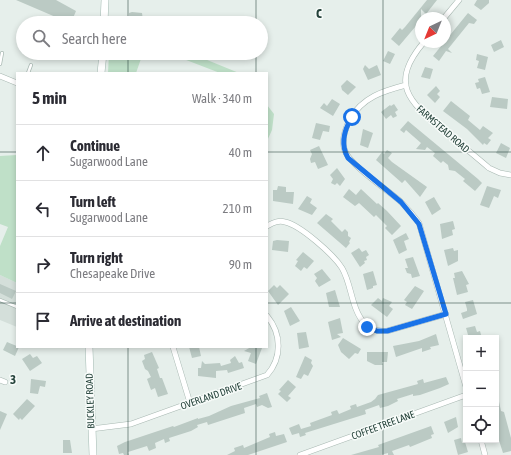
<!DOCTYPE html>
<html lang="en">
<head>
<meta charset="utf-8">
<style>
	body { margin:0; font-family:"Asap Condensed",sans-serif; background:#f7f7f7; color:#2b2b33 }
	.controls { position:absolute; right:12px; bottom:12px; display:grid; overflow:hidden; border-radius:0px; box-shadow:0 2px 6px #0003 }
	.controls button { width:36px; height:36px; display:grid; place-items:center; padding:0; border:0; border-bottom:1px solid #e1e1e2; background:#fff; color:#2b2b33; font:20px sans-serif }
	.compass { position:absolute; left:415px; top:12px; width:36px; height:36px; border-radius:50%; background:#fff; box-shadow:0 2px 6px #0003; rotate:223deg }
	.stop { position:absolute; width:12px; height:12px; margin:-9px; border:3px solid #1a73e8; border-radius:50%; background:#fff }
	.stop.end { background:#1a73e8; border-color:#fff; box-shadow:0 1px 4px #0008 }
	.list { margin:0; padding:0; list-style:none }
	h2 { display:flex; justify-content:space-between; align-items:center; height:52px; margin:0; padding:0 16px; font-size:17px }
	h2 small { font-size:13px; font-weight:400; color:#7c7c81 }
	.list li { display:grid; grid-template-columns:26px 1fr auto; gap:12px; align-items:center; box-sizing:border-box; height:56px; padding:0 16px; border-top:1px solid #e1e1e2 }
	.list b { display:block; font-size:15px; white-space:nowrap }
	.list p { margin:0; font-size:13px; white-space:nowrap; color:#7c7c81 }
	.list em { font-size:13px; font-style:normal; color:#7c7c81 }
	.icon { flex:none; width:22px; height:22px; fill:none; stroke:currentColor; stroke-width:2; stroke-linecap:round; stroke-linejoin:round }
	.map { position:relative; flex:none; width:511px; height:455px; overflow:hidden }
	.search { position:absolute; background:#fff; box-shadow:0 2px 6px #0003; left:16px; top:16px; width:252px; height:44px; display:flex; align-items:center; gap:10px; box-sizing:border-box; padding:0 14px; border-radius:22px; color:#7c7c81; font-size:15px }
	.panel { position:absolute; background:#fff; box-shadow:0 2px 6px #0003; left:16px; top:72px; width:252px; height:276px; border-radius:0px }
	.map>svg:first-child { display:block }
	.built { fill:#d4dfda }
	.green { fill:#bfe0c8 }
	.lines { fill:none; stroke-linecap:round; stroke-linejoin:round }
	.stream { stroke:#8ec9d4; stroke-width:2 }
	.building { fill:#bbcac4 }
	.lane-casing { stroke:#a8b8b2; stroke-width:4 }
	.street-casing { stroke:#a8b8b2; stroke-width:6 }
	.secondary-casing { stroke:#a4bbb3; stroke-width:8 }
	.lane { stroke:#fff; stroke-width:2.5 }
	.street { stroke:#fff; stroke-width:5 }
	.secondary { stroke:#fff; stroke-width:7 }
	.route { stroke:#1a73e8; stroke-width:5 }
	.grid { fill:none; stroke:#24423a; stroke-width:1; stroke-opacity:0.55 }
	.labels { text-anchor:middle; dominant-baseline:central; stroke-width:3; stroke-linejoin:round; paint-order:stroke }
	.street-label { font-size:10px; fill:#24423a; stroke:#f7fbf9 }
	.grid-label { font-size:13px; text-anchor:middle; font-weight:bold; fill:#24423a; stroke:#f7fbf9; stroke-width:3; stroke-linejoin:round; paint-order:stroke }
</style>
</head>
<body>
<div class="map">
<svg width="511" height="455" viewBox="0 0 511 455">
	<rect width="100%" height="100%" fill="#e6efeb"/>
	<!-- built -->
	<path class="built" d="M 0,275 L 17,283 L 17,327 L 0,320 Z"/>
	<!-- green -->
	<path class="green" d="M 109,53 L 143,53 L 136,73 L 108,73 Z
		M 168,53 L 190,53 L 239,73 L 220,73 Z
		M 267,105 L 274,114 L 272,130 L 267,141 Z
		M 17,155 L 17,283 L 0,275 L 0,246 L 8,227 L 0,224 L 0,156 Z"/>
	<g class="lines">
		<!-- stream -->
		<path class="stream" d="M 134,53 L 141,56"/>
	</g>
	<!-- building -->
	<path class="building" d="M 16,0 L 56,0 L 76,11 L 71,23 L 56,23 L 58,18 Z
		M 427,0 L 437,0 L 426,14 L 421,9 L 421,20 L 399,46 L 391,39 L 400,28 L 402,30 L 405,27 Z
		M 477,0 L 489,0 L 489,3 L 481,10 L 474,5 Z
		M 132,12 L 142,13 L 143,20 L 129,19 L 129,13 Z
		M 468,13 L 477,20 L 474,24 L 469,23 L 448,49 L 452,53 L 446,51 L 439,61 L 433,56 Z
		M 501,40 L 504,47 L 494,52 L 491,45 Z
		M 388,51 L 395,54 L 390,64 L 383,61 Z
		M 477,54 L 488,57 L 485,70 L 477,68 L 479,61 L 476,60 Z
		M 365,65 L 369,69 L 377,65 L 381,75 L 368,80 L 363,69 Z
		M 425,67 L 433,69 L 430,79 L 421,77 Z
		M 485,77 L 490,92 L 482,94 L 480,88 L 477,89 L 475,83 L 479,82 L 478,79 Z
		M 347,80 L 356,87 L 348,95 L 342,90 L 341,86 Z
		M 436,86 L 440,91 L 437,94 L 440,97 L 435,103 L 427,95 Z
		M 492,97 L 508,99 L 507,109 L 490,107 Z
		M 332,99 L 340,104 L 333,116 L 320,108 L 324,103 L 327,106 Z
		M 451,101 L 470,116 L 468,120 L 480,130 L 483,126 L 493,133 L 488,138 L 491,140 L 487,145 L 484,143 L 483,145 L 467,129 L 443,111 Z
		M 394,104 L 398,110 L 395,112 L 397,116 L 393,118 L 391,115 L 386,119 L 381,112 L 390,105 L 391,106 Z
		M 408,121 L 478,179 L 482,183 L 475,191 L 463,181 L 465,179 L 455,171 L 449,170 L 448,165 L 443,161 L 441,163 L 433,156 L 435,153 L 427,147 L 425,150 L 416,149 L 421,143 L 406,130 L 404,133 L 400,130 Z
		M 316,123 L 330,126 L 329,132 L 323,131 L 320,140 L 312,138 Z
		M 363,129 L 373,133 L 368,148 L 360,145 Z
		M 501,143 L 510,148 L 506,158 L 496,153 Z
		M 319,146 L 328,165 L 318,169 L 315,162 L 311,163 L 310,159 L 312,154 L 310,150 Z
		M 387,150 L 392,153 L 388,158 L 392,162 L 427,187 L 420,197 L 405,180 L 402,183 L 376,160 L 382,152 L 384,154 Z
		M 337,168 L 345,179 L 340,186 L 337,183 L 335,185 L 331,183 L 333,179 L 330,175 Z
		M 278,186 L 286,187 L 286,192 L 294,192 L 293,204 L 273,201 L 273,190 L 277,190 Z
		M 487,186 L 501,190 L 498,198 L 494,196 L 489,208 L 480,205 Z
		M 349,189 L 356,195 L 361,189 L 377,204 L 378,203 L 387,211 L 401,226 L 392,235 L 385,228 L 387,226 L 376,215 L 374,217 L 359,203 L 355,206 L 343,197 Z
		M 307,196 L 312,199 L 310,203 L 317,208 L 312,215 L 298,209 Z
		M 434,197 L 441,209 L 432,215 L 425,202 Z
		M 326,214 L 333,219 L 331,221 L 342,232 L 345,229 L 348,232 L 348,236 L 351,238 L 349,242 L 350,243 L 346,248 L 317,223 Z
		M 453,221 L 455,229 L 452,230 L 453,235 L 442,239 L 440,224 Z
		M 406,233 L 409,239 L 404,241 L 407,250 L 399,254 L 393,240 Z
		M 277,240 L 289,241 L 288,252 L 272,250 L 273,241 Z
		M 359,248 L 362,252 L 366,250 L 369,255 L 366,257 L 367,260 L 364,261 L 365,263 L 360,267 L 351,253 Z
		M 453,248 L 454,251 L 458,250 L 458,261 L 448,266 L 444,250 Z
		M 303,252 L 314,261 L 307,269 L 304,267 L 301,271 L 295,266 L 298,261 L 296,260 Z
		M 413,257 L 420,276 L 412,278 L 411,274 L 407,273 L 405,268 L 408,268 L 405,259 Z
		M 322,269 L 331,280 L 319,287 L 315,281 L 317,278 L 314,274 Z
		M 373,271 L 377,285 L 373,286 L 373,288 L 367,290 L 363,274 Z
		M 462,271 L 469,284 L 466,285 L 468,292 L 457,295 L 453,278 L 455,278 L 454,273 Z
		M 0,284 L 16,291 L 12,299 L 0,293 Z
		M 274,285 L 277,288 L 280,285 L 289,294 L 278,305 L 268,291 Z
		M 415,286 L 424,291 L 412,309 L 405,305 L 407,302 L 404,300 Z
		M 335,290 L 340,307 L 329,307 L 326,293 Z
		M 378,298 L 382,301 L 383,298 L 392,302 L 389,306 L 393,309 L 387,317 L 371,305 Z
		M 473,300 L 477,314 L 463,319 L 461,313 L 467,311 L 467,309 L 465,302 Z
		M 291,307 L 300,321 L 290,326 L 284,311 Z
		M 340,318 L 343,333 L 337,334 L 341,337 L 332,340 L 328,322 Z
		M 475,326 L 477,332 L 480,331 L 482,338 L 469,338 L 466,328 Z
		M 306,332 L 309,347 L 299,349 L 297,333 Z
		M 436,334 L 439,345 L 430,347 L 431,349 L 422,352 L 422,348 L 396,357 L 393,346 L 419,341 Z
		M 343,338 L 361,349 L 358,354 L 355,353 L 349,359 L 341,352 L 338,345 Z
		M 7,342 L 19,347 L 15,356 L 3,350 Z
		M 189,347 L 199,347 L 201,356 L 192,358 Z
		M 251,347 L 262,348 L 256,364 L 248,361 L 251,353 L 244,351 Z
		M 152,352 L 159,368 L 157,369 L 160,378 L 162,378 L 168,394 L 158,397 L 155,388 L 151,390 L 147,379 L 151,377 L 148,371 L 145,369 L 142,361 L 145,359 L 144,355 Z
		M 367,352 L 388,352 L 387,362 L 382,362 L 383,365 L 375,365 L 367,361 Z
		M 30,354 L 33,358 L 37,356 L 42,363 L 30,371 L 22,359 Z
		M 235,356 L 239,363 L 242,362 L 244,368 L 228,373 L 227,370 L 216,371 L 216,378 L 198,376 L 198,368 L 201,368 L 202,361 L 205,364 L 220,363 L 221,366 L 231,363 L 230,360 Z
		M 305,356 L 312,360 L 311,363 L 313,366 L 308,376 L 304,374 L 301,379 L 296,377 Z
		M 446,377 L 449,384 L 440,388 L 420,395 L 413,396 L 413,394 L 397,399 L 398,401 L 388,406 L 380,408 L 379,405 L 365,410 L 366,414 L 305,433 L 306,435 L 300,437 L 299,433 L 292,435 L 289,428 L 299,424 L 301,429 L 311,426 L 310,423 L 332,415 L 331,412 L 337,410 L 339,414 L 351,409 L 350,406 L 356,404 L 357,407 L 371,402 L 375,399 L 378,395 L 418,384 L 417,381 L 423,379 L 424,383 Z
		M 31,379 L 46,381 L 45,387 L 40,386 L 38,394 L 30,393 Z
		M 288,380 L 296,387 L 288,396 L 291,398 L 287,402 L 278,394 L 281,391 L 279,390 Z
		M 267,393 L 272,407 L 268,408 L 262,405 L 257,407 L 256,404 L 244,408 L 245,413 L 208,425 L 207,422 L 197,425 L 198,427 L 191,431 L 169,438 L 170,441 L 165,443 L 164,439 L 155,443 L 156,448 L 149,451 L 147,446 L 128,452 L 129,455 L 124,455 L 123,453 L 119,454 L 117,446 L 125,442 L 173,426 L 174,427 L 198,418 L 198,419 L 209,416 L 231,406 L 260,398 L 259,396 Z
		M 496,397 L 498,397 L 501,411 L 504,412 L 511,438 L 511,451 L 503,453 L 496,431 Z
		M 27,399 L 35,406 L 22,420 L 20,418 L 19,420 L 13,414 Z
		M 0,411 L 7,414 L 0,430 Z
		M 456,417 L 458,427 L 448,433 L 444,422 Z
		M 431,426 L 434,434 L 431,435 L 432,438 L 410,447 L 409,445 L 392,451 L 394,455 L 388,455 L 388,453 L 381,455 L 351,455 L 379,447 L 378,445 Z
		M 275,432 L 276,436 L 284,434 L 287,442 L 248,455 L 227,455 L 235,451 L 234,448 L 243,445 L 244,448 L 270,437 L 269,434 Z
		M 461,438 L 462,443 L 465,442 L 468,452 L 458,455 L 454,440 Z
		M 63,440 L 70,440 L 72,453 L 63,453 Z"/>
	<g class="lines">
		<!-- lane casing -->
		<g class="lane-casing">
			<path id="lane" d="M 0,64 L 2,53
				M 28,73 L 31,65
				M 0,300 L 17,307"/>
		</g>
		<!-- street casing -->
		<g class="street-casing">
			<path id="street" d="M 444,18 L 459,0
				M 424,42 C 389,83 408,101 443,130 C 459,143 474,155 489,168 L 500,173 L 511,175
				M 0,76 L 17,83
				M 406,85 C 383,91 363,97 350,119 C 345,129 341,141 345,151 C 350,165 389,191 401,202 C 408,209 414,216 419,223 L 466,387
				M 267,226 C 273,223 278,220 285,222 C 300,225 333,254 342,268 C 352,285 351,309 365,324 C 371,331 379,331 387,331 L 446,314
				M 173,347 L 190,403
				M 0,380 L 5,382
				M 91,429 L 131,424 L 267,375 C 282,358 282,334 267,316
				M 481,440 L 485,455
				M 300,455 L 466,395"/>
		</g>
		<!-- secondary casing -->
		<g class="secondary-casing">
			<path id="secondary" d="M 104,23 L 105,0
				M 101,73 L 103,53
				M 89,347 L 93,455"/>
		</g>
		<!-- lane -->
		<use href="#lane" class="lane"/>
		<!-- street -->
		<use href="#street" class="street"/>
		<!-- secondary -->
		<use href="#secondary" class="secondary"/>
	</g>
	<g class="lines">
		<!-- route -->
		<path class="route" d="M 352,117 C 344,130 340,144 348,158 L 401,202 L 419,224 L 446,314 L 387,331 L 377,331 L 367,327"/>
	</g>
	<!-- grid -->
	<path class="grid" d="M 128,0 L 128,23M 256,0 L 256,23M 383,0 L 383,455M 128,53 L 128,73M 256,53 L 256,73M 0,152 L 17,152M 267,152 L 511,152M 0,303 L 17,303M 267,303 L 511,303M 128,347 L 128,455M 256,347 L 256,455"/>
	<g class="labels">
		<!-- street labels -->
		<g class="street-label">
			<text transform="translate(443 129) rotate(41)">FARMSTEAD ROAD</text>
			<text transform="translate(211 396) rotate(-19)">OVERLAND DRIVE</text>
			<text transform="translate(90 401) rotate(-92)">BUCKLEY ROAD</text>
			<text transform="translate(383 425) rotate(-20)">COFFEE TREE LANE</text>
		</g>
	</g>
	<g class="grid-label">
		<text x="319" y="18">C</text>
		<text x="13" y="384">3</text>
	</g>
</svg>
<div class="controls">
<button>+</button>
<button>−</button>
<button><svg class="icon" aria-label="locate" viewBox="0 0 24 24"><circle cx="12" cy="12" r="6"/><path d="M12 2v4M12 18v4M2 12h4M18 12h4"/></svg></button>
</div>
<svg class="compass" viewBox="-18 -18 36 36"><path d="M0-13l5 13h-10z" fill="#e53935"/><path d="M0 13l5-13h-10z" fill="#7c7c81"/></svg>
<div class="stop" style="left:352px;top:117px"></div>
<div class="stop end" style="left:367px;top:327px"></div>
<div class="search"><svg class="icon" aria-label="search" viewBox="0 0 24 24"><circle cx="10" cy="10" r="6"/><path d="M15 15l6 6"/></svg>Search here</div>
<section class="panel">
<h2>5 min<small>Walk · 340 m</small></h2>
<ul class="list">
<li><svg class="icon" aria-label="ahead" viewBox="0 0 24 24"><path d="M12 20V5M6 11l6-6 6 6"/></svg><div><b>Continue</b><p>Sugarwood Lane</p></div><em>40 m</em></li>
<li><svg class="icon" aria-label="left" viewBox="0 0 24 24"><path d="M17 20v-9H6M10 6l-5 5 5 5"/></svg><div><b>Turn left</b><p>Sugarwood Lane</p></div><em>210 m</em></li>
<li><svg class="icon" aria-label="right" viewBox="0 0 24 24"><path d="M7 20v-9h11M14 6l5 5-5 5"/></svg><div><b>Turn right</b><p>Chesapeake Drive</p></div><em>90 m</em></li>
<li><svg class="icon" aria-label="arrive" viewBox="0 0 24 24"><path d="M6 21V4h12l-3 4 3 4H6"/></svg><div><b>Arrive at destination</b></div></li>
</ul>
</section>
</div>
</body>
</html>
